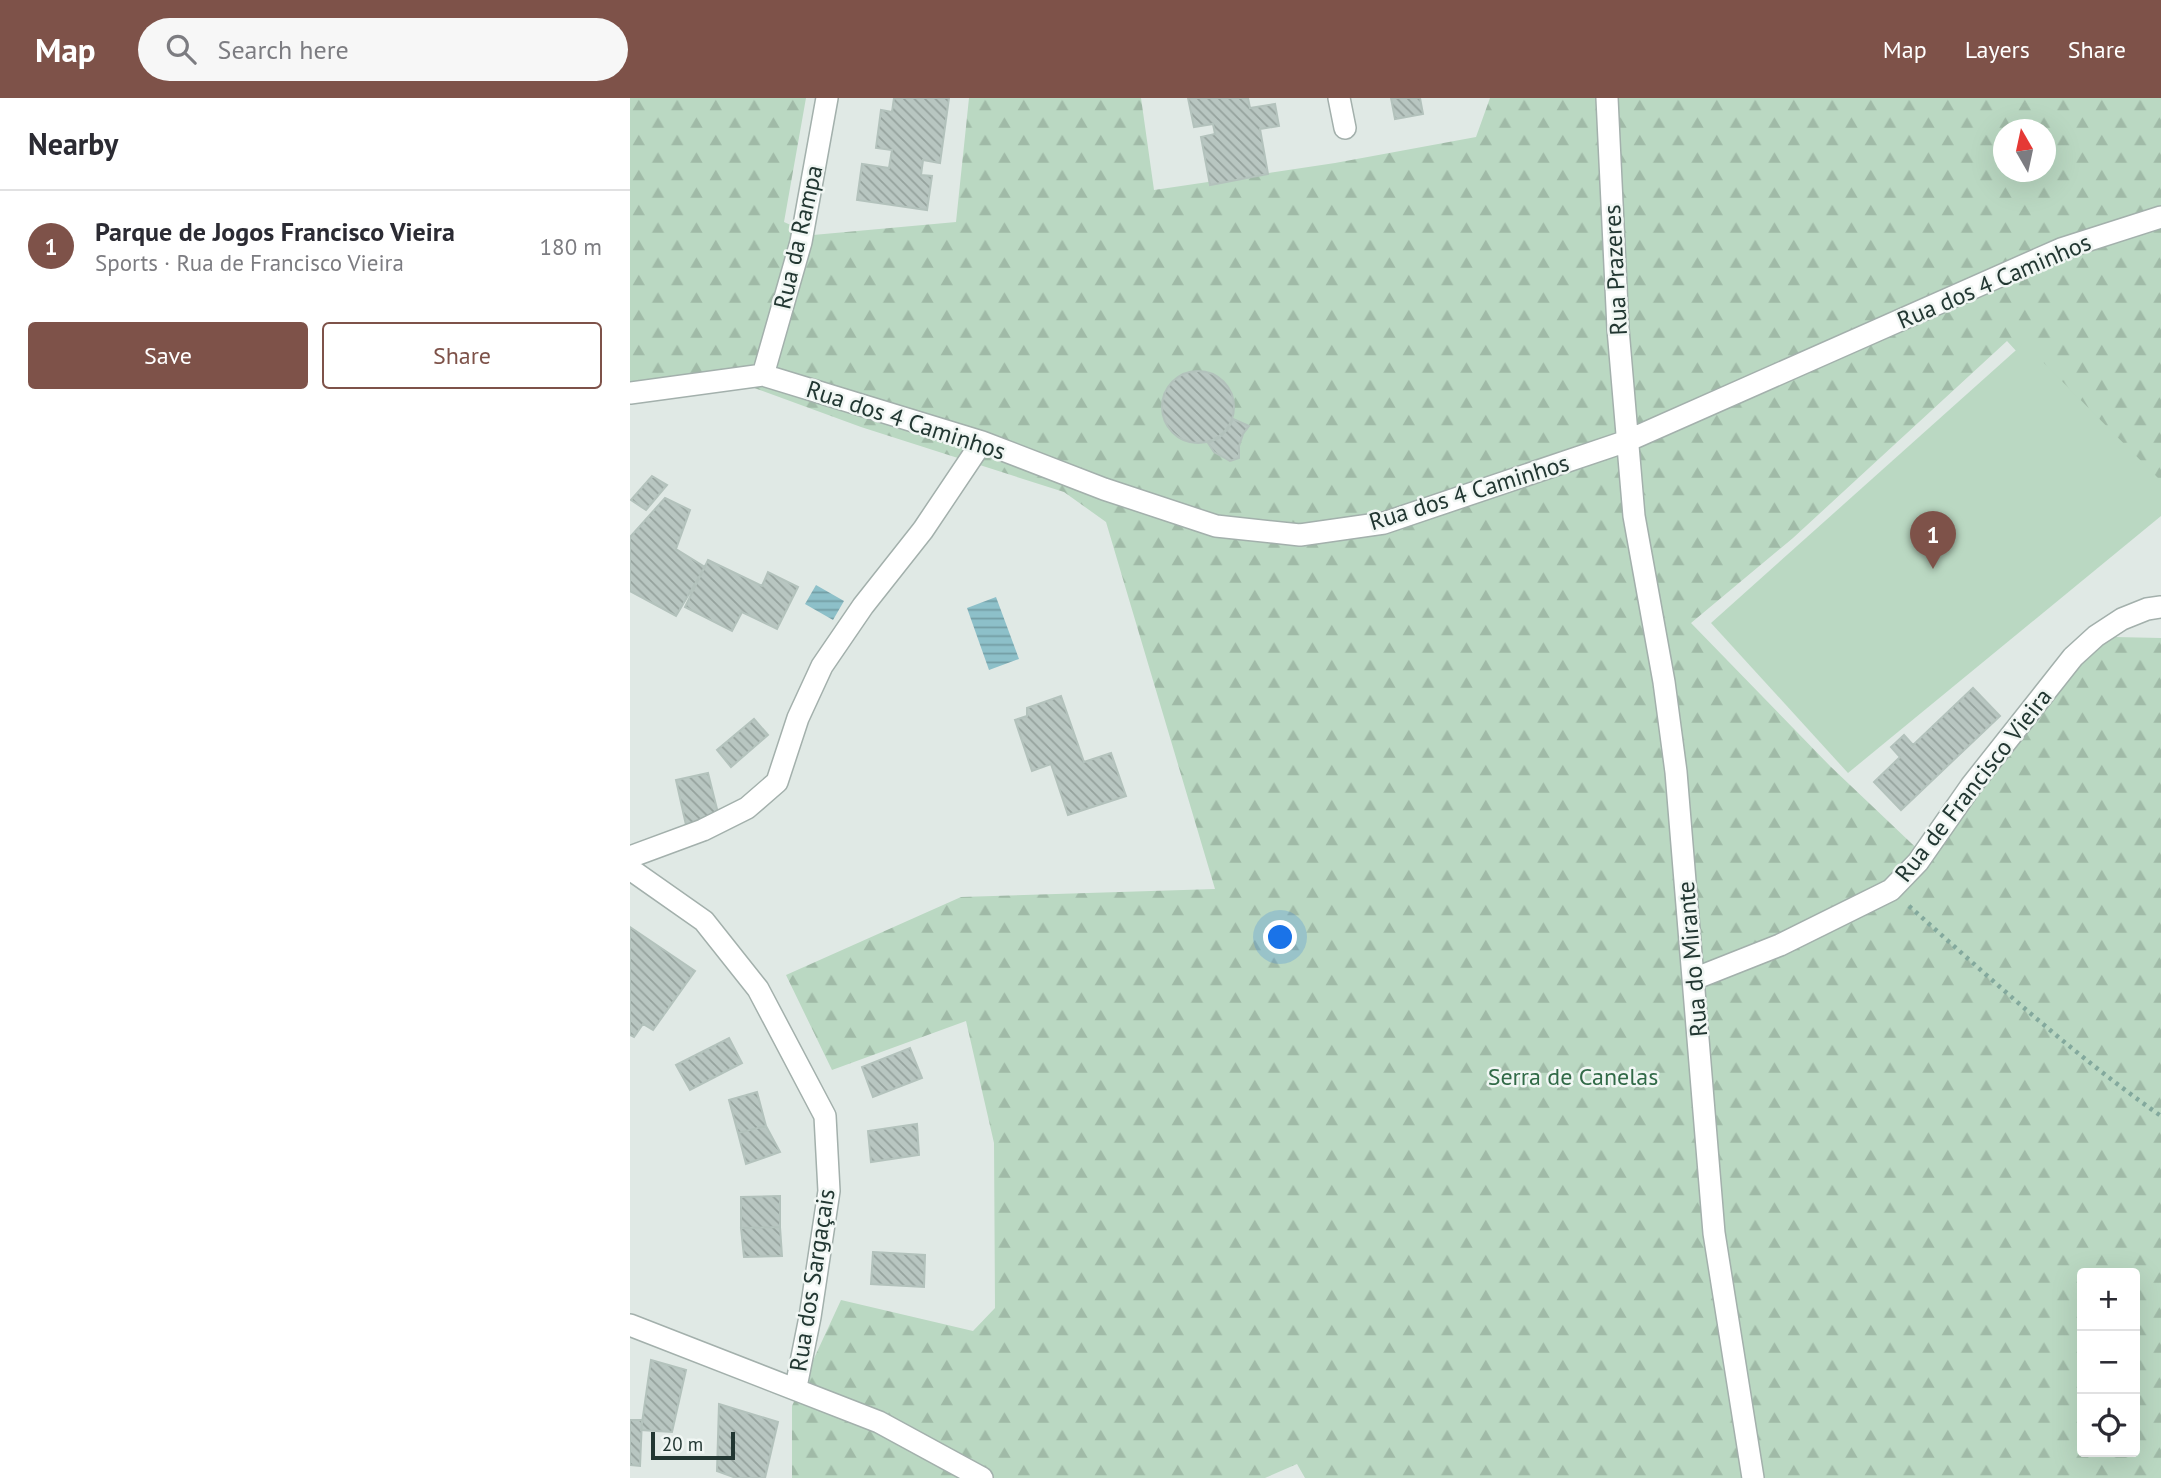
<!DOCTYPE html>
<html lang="en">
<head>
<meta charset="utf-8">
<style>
	body { margin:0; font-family:"PT Sans",sans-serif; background:#f7f7f7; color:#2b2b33 }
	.controls { position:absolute; right:21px; bottom:21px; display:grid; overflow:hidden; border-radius:7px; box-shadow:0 7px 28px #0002 }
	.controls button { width:63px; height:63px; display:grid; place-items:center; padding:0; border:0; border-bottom:2px solid #e1e1e2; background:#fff; color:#2b2b33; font:35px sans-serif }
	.compass { position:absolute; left:1363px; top:21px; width:63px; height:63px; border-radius:50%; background:#fff; box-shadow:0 7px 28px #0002; rotate:351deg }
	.scale { position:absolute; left:21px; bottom:18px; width:84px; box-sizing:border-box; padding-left:7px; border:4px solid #223732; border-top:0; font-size:19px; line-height:24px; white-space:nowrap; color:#223732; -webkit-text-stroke:5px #f0f6f3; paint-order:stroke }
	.you { position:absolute; left:651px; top:840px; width:24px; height:24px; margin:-18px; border:5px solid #fff; border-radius:50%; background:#1a73e8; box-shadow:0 0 0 10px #1a73e833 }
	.badge { display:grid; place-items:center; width:46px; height:46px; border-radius:50%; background:#7e5249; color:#fff; font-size:23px; font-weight:700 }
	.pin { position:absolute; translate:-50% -58px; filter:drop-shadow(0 2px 4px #0008) }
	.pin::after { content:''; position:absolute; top:37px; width:24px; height:21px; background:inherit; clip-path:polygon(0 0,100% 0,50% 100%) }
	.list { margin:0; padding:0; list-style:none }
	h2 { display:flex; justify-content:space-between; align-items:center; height:91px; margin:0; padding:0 28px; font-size:30px }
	h2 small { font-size:23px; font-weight:400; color:#7c7c81 }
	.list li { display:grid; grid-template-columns:46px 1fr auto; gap:21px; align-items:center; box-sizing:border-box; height:112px; padding:0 28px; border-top:2px solid #e1e1e2 }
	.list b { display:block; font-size:26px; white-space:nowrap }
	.list p { margin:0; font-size:23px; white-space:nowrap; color:#7c7c81 }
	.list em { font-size:23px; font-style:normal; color:#7c7c81 }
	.actions { display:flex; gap:14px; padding:21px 28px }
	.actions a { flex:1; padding:16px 0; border:2px solid #7e5249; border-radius:7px; text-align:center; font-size:24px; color:#7e5249 }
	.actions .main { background:#7e5249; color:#fff }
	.icon { flex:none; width:38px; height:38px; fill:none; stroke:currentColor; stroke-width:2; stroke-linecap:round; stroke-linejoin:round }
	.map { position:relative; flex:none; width:1531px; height:1380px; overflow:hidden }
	header { display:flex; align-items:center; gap:42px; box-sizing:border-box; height:98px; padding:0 35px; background:#7e5249; color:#fff }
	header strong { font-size:33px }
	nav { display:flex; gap:38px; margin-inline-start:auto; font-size:24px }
	.search { width:490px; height:63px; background:#f7f7f7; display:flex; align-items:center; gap:18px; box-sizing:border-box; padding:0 24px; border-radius:38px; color:#7c7c81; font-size:26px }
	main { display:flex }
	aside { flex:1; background:#fff }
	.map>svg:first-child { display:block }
	.forest { fill:url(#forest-firs); fill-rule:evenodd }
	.pitch { fill:#bad8c2 }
	.water { fill:url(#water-rules) }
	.building { fill:url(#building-back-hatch); stroke:#b3c2bc; stroke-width:2 }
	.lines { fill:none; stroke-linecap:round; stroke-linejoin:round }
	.minor-casing { stroke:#a3b0ac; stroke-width:24 }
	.path { stroke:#83a99d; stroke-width:4.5; stroke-dasharray:3.5 5; stroke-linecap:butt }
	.minor { stroke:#fff; stroke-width:21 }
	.labels { text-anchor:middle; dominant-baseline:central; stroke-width:5; stroke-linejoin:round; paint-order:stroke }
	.street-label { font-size:24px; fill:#223732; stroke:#f0f6f3 }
	.park-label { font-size:24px; fill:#316a47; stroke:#f0f6f3 }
</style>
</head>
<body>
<header>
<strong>Map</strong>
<div class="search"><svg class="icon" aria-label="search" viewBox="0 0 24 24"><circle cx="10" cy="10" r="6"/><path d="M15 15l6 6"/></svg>Search here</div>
<nav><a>Map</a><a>Layers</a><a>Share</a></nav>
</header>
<main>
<aside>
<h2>Nearby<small></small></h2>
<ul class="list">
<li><span class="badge">1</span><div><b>Parque de Jogos Francisco Vieira</b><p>Sports · Rua de Francisco Vieira</p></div><em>180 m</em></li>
</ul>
<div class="actions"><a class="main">Save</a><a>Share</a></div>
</aside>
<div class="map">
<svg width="1531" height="1380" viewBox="0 0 1531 1380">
	<defs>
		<pattern id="forest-firs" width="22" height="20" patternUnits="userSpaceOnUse" patternTransform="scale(1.75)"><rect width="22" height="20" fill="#bad8c2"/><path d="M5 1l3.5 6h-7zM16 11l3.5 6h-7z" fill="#a0baa7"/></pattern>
		<pattern id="water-rules" width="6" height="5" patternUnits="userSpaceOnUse" patternTransform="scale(1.75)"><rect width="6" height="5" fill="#8dc0c9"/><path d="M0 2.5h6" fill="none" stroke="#739da4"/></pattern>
		<pattern id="building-back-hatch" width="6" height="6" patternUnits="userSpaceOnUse" patternTransform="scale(1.75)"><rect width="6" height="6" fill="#b8c6c1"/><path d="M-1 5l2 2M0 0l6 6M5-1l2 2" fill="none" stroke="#95a29d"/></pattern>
	</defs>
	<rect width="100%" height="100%" fill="#e0e9e5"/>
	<!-- forest -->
	<path class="forest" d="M 0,0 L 176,0 L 154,124 L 183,137 L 326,124 L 339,0 L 511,0 L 524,92 L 705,65 L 846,39 L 860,0 L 1531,0 L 1531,389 L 1517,396 L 1377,243 L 1163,440 L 1061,525 L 1200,668 L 1300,763 L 1359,683 L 1436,549 L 1485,539 L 1531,540 L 1531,1380 L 675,1380 L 667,1366 L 635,1380 L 162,1380 L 162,1308 L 211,1202 L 343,1233 L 365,1210 L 364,1045 L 336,923 L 202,972 L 156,877 L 331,799 L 585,791 L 476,424 L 434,394 L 231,329 L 116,287 L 0,293 ZM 1374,32 L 1416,32 L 1416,74 L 1374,74 ZM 1452,1175 L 1505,1175 L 1505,1354 L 1452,1354 Z"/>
	<!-- pitch -->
	<path class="pitch" d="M 1394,245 L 1531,383 L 1531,418 L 1218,675 L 1081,525 Z"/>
	<!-- water -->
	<path class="water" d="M 186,487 L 214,503 L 203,522 L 175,506 Z
		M 366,499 L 389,561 L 359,572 L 337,510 Z"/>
	<!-- building -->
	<path class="building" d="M 264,0 L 319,0 L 310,65 L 293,62 L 291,77 L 302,78 L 297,112 L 227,102 L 232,66 L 259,70 L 262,52 L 246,50 L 251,12 L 262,14 Z
		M 558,0 L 618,0 L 620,10 L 645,6 L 649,28 L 630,31 L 638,76 L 580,87 L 571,39 L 585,36 L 583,26 L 564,29 Z
		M 761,0 L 790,0 L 793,16 L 765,21 Z
		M532 309a36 36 0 1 1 72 0a36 36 0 1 1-72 0Z
		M 603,321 L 619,328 L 613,336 L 609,348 L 609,360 L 600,363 L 584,354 L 578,345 L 589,340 L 598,331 Z
		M 22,378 L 37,387 L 16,412 L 1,402 Z
		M 35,400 L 60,412 L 46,451 L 75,469 L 46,518 L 0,493 L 0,439 Z
		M 78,462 L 132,488 L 138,474 L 168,489 L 147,531 L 112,514 L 102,533 L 55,509 Z
		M 1343,590 L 1370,618 L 1271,712 L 1244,684 L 1270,659 L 1261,649 L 1274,637 L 1283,647 Z
		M 431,598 L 454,664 L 481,655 L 496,698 L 438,717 L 421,666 L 402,673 L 385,622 L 397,618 L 397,610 Z
		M 124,621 L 138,637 L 101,669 L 87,652 Z
		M 78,675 L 89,719 L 56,727 L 46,682 Z
		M 0,829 L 65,873 L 23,932 L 13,926 L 4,939 L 0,937 Z
		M 99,940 L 112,965 L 60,992 L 46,967 Z
		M 280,950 L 292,980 L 243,999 L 232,969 Z
		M 127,994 L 136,1028 L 108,1035 L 99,1002 Z
		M 287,1026 L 289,1057 L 241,1064 L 238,1033 Z
		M 136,1028 L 150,1054 L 116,1066 L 108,1035 Z
		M 150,1098 L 150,1129 L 111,1130 L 111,1099 Z
		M 150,1129 L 152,1158 L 114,1159 L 111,1130 Z
		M 243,1154 L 295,1157 L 294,1189 L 241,1186 Z
		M 21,1262 L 56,1272 L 42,1334 L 11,1332 Z
		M 89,1306 L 148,1324 L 135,1380 L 106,1380 L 87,1373 Z
		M 0,1322 L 12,1322 L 10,1368 L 0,1367 Z"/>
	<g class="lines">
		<!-- minor casing -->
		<g class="minor-casing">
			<path id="minor" d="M 709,0 L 715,30
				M 977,0 L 988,231 L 1004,418 L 1034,584 L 1046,674 L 1084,1135 L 1123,1380
				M 133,277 L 171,144 L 197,0
				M 0,295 L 133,277 L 352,344 L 474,391 L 586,428 L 670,437 L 754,425 L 997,343 L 1431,151 L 1531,119
				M 0,759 L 73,732 L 117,710 L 147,684 L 168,620 L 192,568 L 233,508 L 293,432 L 352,344
				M 0,771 L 74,823 L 128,891 L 195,1018 L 199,1093 L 180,1219 L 166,1289
				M 1064,881 L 1150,847 L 1261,792 L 1288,764 L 1341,688 L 1443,559 L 1466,538 L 1492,521 L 1517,511 L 1531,509
				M 0,1227 L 249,1324 L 352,1380"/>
		</g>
		<!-- path -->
		<path class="path" d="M 1279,808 C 1361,881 1441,955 1531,1018"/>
		<!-- minor -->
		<use href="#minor" class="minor"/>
	</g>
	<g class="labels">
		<!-- street labels -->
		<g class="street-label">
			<text transform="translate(168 139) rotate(-77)">Rua da Rampa</text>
			<text transform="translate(985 172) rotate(-93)">Rua Prazeres</text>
			<text transform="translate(1364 183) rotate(-23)">Rua dos 4 Caminhos</text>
			<text transform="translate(276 322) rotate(18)">Rua dos 4 Caminhos</text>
			<text transform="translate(839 394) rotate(-17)">Rua dos 4 Caminhos</text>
			<text transform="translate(1343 687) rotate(-52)">Rua de Francisco Vieira</text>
			<text transform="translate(1062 861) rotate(-95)">Rua do Mirante</text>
			<text transform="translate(182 1182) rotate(-81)">Rua dos Sargaçais</text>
		</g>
		<!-- park labels -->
		<g class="park-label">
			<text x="943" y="978">Serra de Canelas</text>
		</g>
	</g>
</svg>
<div class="controls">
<button>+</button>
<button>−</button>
<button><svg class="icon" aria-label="locate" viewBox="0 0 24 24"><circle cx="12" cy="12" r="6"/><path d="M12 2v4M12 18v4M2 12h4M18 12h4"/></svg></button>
</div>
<svg class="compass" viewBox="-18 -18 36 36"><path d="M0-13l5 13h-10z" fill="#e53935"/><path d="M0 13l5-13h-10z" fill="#7c7c81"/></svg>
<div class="scale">20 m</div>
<div class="you"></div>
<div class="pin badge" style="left:1303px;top:471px">1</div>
</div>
</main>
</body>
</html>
